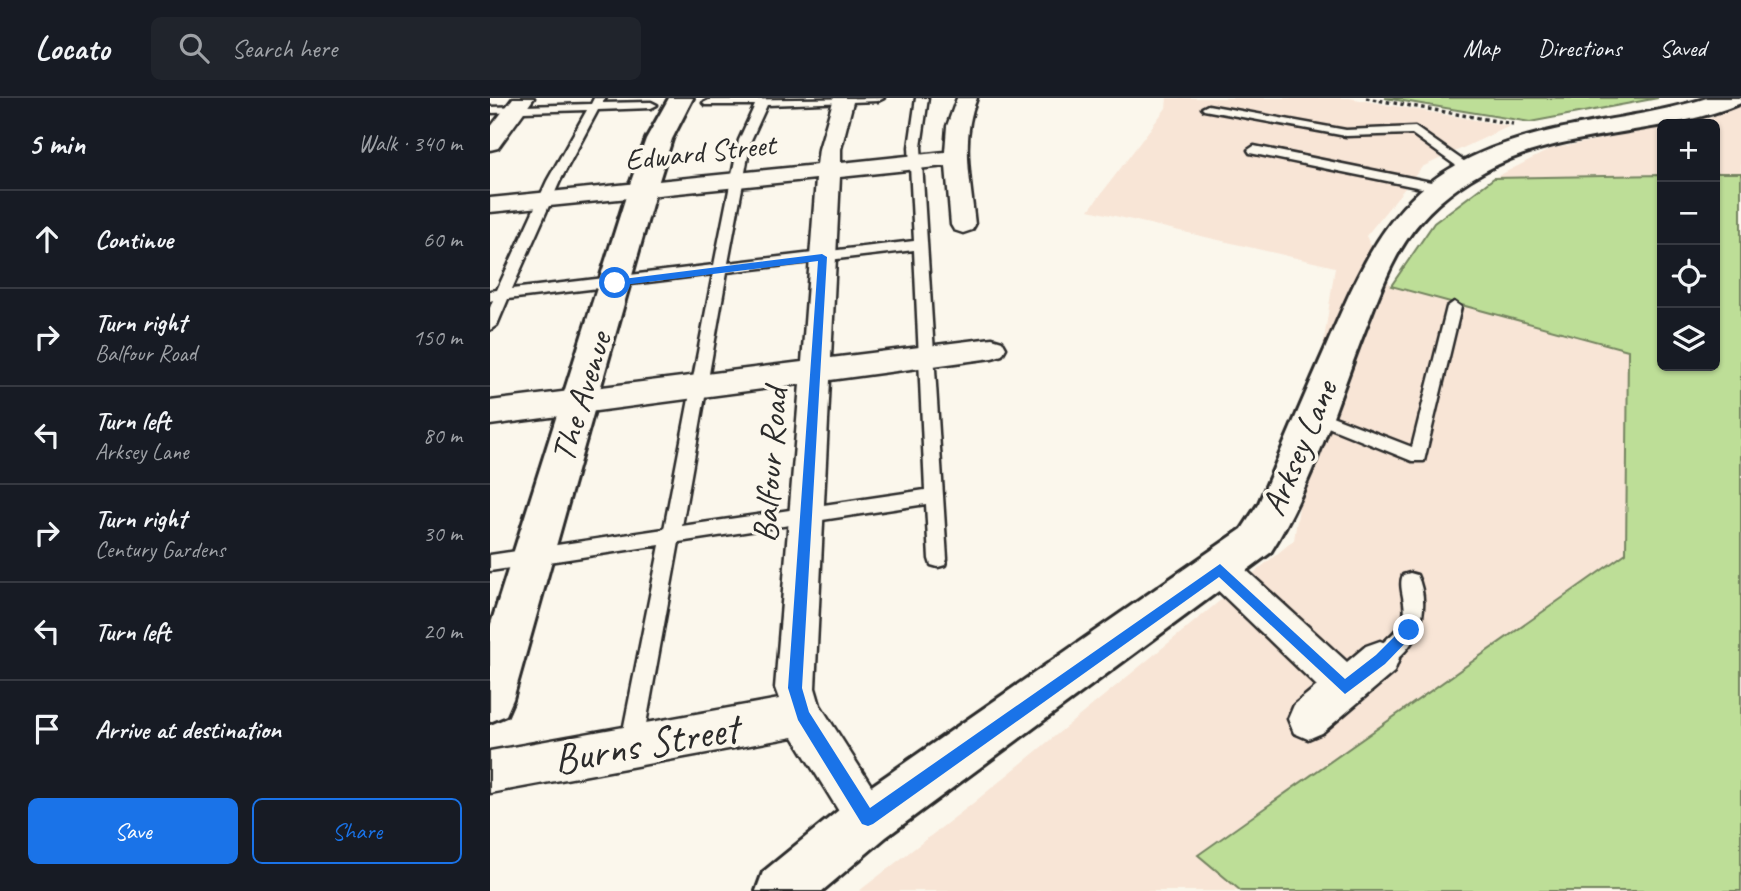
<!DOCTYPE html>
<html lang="en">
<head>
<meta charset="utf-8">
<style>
	body { margin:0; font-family:Caveat,sans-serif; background:#20242c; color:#f1f3f6 }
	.controls { position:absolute; right:21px; top:21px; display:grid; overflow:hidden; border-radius:10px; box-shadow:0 2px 5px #0004 }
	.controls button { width:63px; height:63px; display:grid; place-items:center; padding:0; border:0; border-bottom:2px solid #363941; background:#171b24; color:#f1f3f6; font:35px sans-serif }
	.stop { position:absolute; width:21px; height:21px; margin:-16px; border:5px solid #1a73e8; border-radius:50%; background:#fff }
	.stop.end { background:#1a73e8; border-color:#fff; box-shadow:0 2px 7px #0008 }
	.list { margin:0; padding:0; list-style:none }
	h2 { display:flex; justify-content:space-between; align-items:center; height:91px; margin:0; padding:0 28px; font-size:30px }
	h2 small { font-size:23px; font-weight:400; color:#9ea1a6 }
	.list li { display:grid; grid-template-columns:46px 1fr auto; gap:21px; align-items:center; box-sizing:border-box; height:98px; padding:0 28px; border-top:2px solid #363941 }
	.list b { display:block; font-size:26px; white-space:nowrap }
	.list p { margin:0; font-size:23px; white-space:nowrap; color:#9ea1a6 }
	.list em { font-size:23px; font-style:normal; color:#9ea1a6 }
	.actions { display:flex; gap:14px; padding:21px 28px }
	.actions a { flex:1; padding:16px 0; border:2px solid #1a73e8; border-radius:10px; text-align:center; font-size:24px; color:#1a73e8 }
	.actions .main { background:#1a73e8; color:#fff }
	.icon { flex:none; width:38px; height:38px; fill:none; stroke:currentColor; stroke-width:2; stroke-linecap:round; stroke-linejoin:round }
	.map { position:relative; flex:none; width:1251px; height:793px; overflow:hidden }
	header { display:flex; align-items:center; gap:42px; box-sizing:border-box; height:98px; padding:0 35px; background:#171b24; border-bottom:2px solid #363941 }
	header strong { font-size:33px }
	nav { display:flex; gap:38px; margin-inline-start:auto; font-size:24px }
	.search { width:490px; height:63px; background:#20242c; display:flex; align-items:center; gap:18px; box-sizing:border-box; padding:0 24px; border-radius:10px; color:#9ea1a6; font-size:26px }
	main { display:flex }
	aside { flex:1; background:#171b24 }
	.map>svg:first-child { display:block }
	.built { fill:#f8e5d6 }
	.green { fill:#bdde97; stroke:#748461; stroke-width:2 }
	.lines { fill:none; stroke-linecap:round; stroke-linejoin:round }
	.lane-casing { stroke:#2b2b2b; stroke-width:5 }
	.street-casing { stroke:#2b2b2b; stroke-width:5 }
	.secondary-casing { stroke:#2b2b2b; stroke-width:6 }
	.path { stroke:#2b2b2b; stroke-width:3.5; stroke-dasharray:3.5 3.5; stroke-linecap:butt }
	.lane { fill:#fbf7ec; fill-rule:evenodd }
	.street { fill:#fbf7ec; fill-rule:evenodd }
	.secondary { fill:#fbf7ec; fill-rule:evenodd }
	.route { fill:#1a73e8 }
	.labels { text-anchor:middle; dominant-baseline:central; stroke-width:7; stroke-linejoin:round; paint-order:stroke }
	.far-street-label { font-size:30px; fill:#2b2b2b; stroke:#fbf7ec }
	.street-label { font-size:35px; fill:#2b2b2b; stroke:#fbf7ec }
	.near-street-label { font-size:42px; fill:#2b2b2b; stroke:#fbf7ec }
</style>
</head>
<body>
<header>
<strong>Locato</strong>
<div class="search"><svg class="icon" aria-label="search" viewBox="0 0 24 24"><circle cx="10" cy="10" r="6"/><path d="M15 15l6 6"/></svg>Search here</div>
<nav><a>Map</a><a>Directions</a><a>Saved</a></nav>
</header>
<main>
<aside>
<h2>5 min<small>Walk · 340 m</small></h2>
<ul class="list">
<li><svg class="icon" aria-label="ahead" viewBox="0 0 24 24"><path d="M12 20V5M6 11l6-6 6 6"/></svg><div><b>Continue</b></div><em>60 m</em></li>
<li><svg class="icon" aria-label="right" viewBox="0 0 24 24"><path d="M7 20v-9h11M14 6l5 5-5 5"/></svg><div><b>Turn right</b><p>Balfour Road</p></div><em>150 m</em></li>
<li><svg class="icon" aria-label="left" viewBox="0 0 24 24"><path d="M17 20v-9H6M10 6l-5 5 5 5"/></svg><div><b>Turn left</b><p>Arksey Lane</p></div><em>80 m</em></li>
<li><svg class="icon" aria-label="right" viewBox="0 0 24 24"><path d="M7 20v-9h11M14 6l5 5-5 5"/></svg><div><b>Turn right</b><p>Century Gardens</p></div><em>30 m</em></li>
<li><svg class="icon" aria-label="left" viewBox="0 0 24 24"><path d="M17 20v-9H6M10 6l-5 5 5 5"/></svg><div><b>Turn left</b></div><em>20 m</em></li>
<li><svg class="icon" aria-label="arrive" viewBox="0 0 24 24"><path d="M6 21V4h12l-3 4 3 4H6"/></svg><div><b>Arrive at destination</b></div></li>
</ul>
<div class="actions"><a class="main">Save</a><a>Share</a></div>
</aside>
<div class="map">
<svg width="1251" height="793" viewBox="0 0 1251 793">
	<rect width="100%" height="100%" fill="#fbf7ec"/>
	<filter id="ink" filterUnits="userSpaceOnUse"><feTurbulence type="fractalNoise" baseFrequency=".0143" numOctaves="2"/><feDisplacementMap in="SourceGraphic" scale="14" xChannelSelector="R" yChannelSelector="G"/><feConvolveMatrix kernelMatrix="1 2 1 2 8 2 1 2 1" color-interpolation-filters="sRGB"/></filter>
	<g filter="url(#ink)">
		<!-- built -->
		<path class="built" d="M 677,0 L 859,0 L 1020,28 L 932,69 L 876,138 L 901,188 L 1138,252 L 1136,455 L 708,756 L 751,793 L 369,793 L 482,706 L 804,442 L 845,169 L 599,112 L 676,10 Z
			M 1251,7 L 1251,75 L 1225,75 L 1225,26 L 1185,26 L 1223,19 Z
			M 1172,29 L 1172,77 L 1004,80 L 1061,51 Z"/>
		<!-- green -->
		<path class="green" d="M 895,0 L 1168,0 L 1040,24 Z
			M 1225,75 L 1251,75 L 1251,793 L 751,793 L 708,757 L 1136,455 L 1138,252 L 901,188 L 944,125 L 1004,80 L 1172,77 L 1172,268 L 1225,268 Z"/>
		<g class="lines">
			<!-- lane casing -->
			<g class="lane-casing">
				<path id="lane" d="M 104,0 L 116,0 L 112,5 L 161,4 L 167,7 L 161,10 L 108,12 L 70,83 L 22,191 L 224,167 L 249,42 L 265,7 L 215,7 L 213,5 L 219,2 L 394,0 L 388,3 L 277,7 L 261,42 L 238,165 L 424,143 L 419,49 L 426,0 L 438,0 L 431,49 L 457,461 L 455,467 L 448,469 L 441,467 L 439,461 L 436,406 L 189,444 L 152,648 L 149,656 L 141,659 L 133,656 L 130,648 L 170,447 L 0,473 L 0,457 L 174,431 L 223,176 L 18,201 L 7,227 L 0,232 L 0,210 L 3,202 L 0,203 L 0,193 L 7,192 L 57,83 L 97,12 L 0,15 L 0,9 L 101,6 ZM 424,152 L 435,392 L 192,428 L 237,174 Z
					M 718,7 L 856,32 L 925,29 L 985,71 L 975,74 L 922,36 L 856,38 L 714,12 L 712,10 Z
					M 764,48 L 951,86 L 957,90 L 951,94 L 760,55 L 758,52 Z
					M 964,204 L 971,209 L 934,363 L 922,363 L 818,321 L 816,317 L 818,313 L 824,311 L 922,349 L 957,209 Z
					M 920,475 L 927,477 C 943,511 927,556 890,571 L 883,568 L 880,561 C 887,545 906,538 913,522 C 919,507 907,490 913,477 Z"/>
			</g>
			<!-- street casing -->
			<g class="street-casing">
				<path id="street" d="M 23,0 L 44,0 L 8,50 L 0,52 L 0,30 Z
					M 344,0 L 364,0 L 351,51 L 351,65 L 455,54 L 457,28 L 467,0 L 487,0 C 470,41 481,84 485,127 L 482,132 L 473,135 L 464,132 L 461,127 L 456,68 L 350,79 L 341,260 L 502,240 L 512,243 L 516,250 L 512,257 L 502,260 L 340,282 L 325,590 L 330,607 L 393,706 L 400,721 L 393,736 L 378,743 L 363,736 L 303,639 L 0,695 L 0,653 L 289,601 L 285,590 L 310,286 L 0,327 L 0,303 L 312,264 L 326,81 L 0,114 L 0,100 L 327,67 L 329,51 Z
					M 730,455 L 743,460 L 857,564 L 876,548 L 890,543 L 904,548 L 909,561 L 904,574 L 832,635 L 818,641 L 804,635 L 798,621 L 804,607 L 827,588 L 717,482 L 712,471 L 717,460 Z"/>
			</g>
			<!-- secondary casing -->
			<g class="secondary-casing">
				<path id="secondary" d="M 179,0 L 203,0 L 182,41 L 166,92 L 23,601 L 16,617 L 0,624 L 0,529 L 138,92 L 156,41 Z
					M 1217,0 L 1251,0 L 1251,5 C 1178,36 1094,31 1020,61 C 987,75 954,96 930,124 C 903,155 890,195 875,232 C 846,306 823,387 780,455 L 396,739 L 332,793 L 266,793 L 273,774 L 360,703 L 752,431 L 769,405 C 791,353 813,301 836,249 C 879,149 908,80 1020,44 C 1084,23 1153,20 1217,0 Z"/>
			</g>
			<!-- path -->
			<path class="path" d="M 876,0 L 1023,26"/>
			<!-- lane -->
			<use href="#lane" class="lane"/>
			<!-- street -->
			<use href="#street" class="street"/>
			<!-- secondary -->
			<use href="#secondary" class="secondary"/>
		</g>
	</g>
	<!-- route -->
	<path class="route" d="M 332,156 L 337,159 L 312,590 L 319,614 L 380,710 L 730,466 L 855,581 L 886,557 L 915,528 L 924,528 L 924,536 L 895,566 L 855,596 L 729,479 L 383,726 L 378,728 L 372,726 L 308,622 L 298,590 L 328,163 L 125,188 L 120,185 L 125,182 Z"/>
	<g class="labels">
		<!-- far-street labels -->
		<g class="far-street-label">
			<text transform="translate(210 54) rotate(-6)">Edward Street</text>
		</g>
		<!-- street labels -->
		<g class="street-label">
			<text transform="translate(91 299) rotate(-73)">The Avenue</text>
			<text transform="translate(809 350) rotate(-67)">Arksey Lane</text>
			<text transform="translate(280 367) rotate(-86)">Balfour Road</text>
		</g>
		<!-- near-street labels -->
		<g class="near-street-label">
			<text transform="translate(156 646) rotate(-10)">Burns Street</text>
		</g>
	</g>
</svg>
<div class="controls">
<button>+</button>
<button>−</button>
<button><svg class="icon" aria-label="locate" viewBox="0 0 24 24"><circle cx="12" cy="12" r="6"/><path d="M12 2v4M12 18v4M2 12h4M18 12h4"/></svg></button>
<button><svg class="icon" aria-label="layers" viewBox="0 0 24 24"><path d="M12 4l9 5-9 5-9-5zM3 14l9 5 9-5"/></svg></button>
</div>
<div class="stop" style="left:125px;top:185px"></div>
<div class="stop end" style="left:919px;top:532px"></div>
</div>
</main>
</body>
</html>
